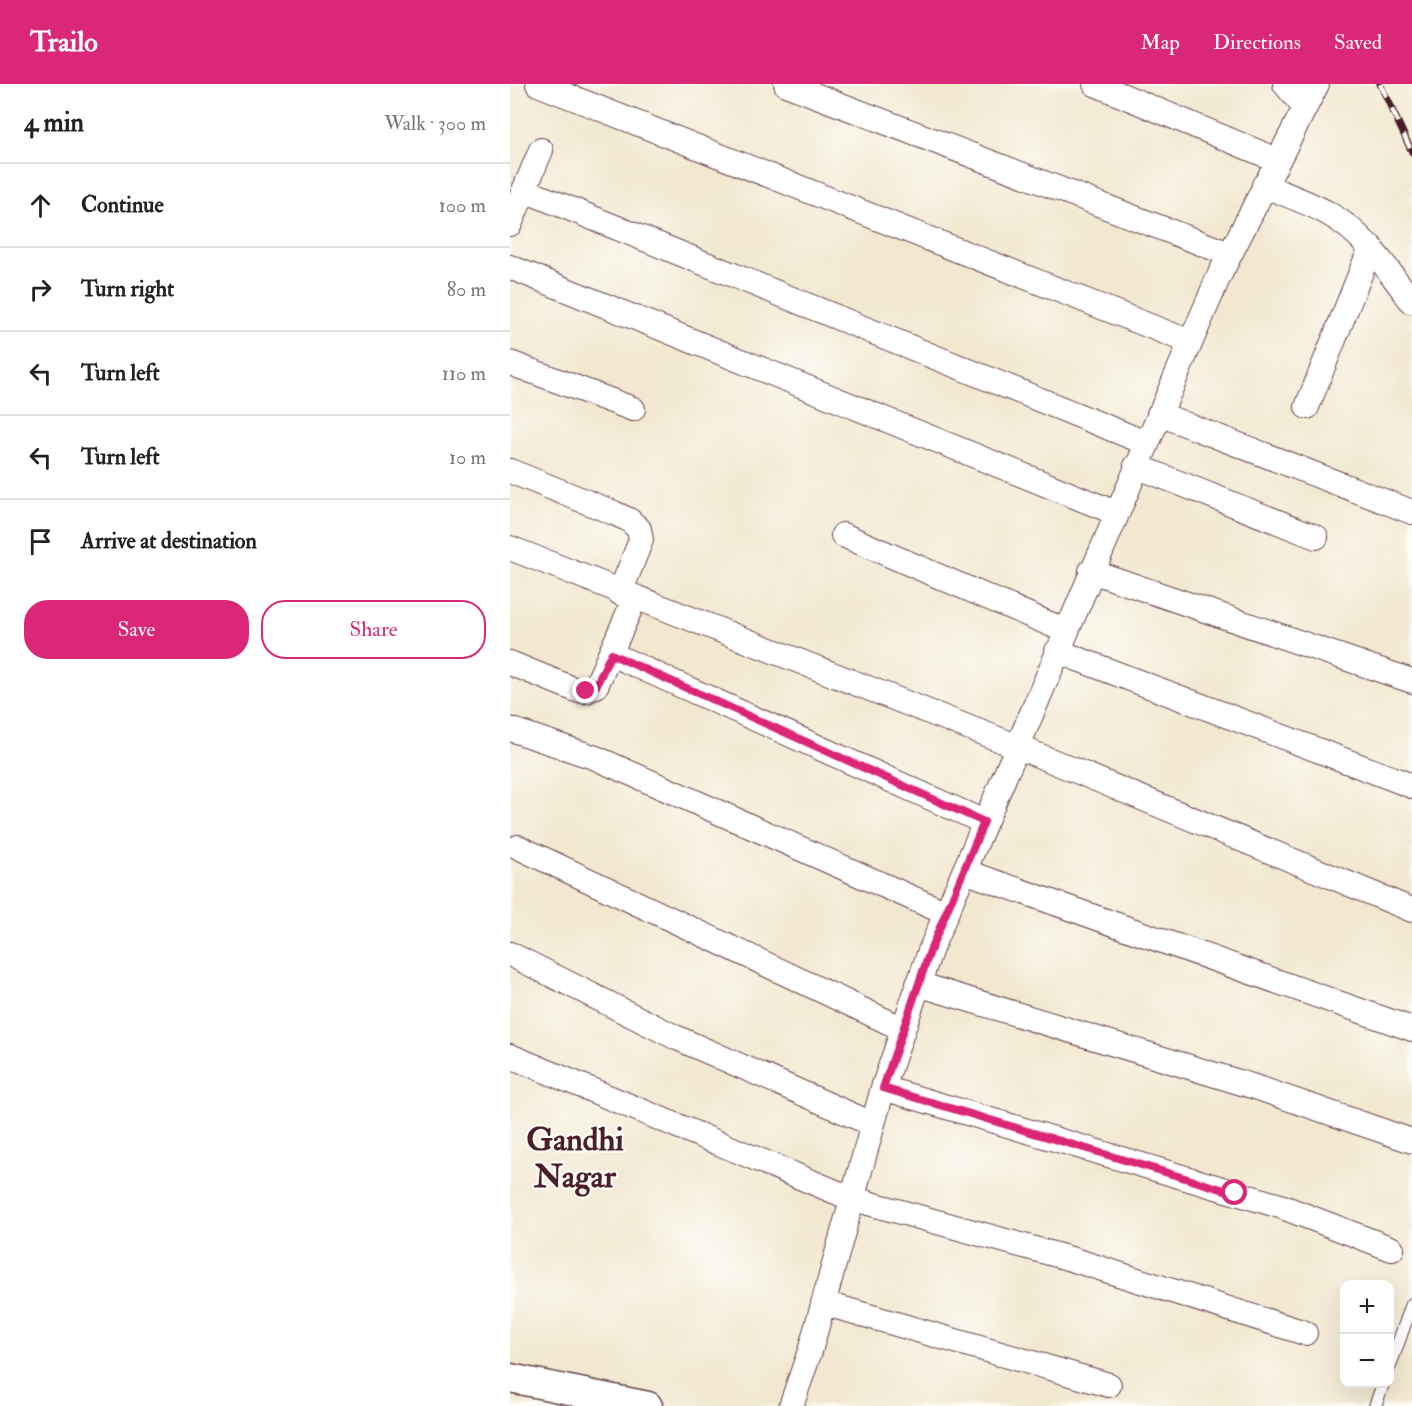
<!DOCTYPE html>
<html lang="en">
<head>
<meta charset="utf-8">
<style>
	body { margin:0; font-family:"IM FELL Double Pica",serif; background:#f6f6f6; color:#222 }
	.controls { position:absolute; right:18px; bottom:18px; display:grid; overflow:hidden; border-radius:12px; box-shadow:0 6px 24px #0002 }
	.controls button { width:54px; height:54px; display:grid; place-items:center; padding:0; border:0; border-bottom:2px solid #e0e0e0; background:#fff; color:#222; font:30px sans-serif }
	.stop { position:absolute; width:18px; height:18px; margin:-14px; border:4px solid #db2777; border-radius:50%; background:#fff }
	.stop.end { background:#db2777; border-color:#fff; box-shadow:0 2px 6px #0008 }
	.list { margin:0; padding:0; list-style:none }
	h2 { display:flex; justify-content:space-between; align-items:center; height:78px; margin:0; padding:0 24px; font-size:26px }
	h2 small { font-size:20px; font-weight:400; color:#767676 }
	.list li { display:grid; grid-template-columns:39px 1fr auto; gap:18px; align-items:center; box-sizing:border-box; height:84px; padding:0 24px; border-top:2px solid #e0e0e0 }
	.list b { display:block; font-size:22px; white-space:nowrap }
	.list em { font-size:20px; font-style:normal; color:#767676 }
	.actions { display:flex; gap:12px; padding:18px 24px }
	.actions a { flex:1; padding:14px 0; border:2px solid #db2777; border-radius:24px; text-align:center; font-size:21px; color:#db2777 }
	.actions .main { background:#db2777; color:#fff }
	.icon { flex:none; width:33px; height:33px; fill:none; stroke:currentColor; stroke-width:2; stroke-linecap:round; stroke-linejoin:round }
	.map { position:relative; flex:none; width:902px; height:1322px; overflow:hidden }
	header { display:flex; align-items:center; gap:36px; box-sizing:border-box; height:84px; padding:0 30px; background:#db2777; color:#fff }
	header strong { font-size:28px }
	nav { display:flex; gap:33px; margin-inline-start:auto; font-size:21px }
	main { display:flex }
	aside { flex:1; background:#fff }
	.map>svg:first-child { display:block }
	.lines { fill:none; stroke-linecap:round; stroke-linejoin:round }
	.service-casing { stroke:#633d44; stroke-width:14 }
	.minor-casing { stroke:#633d44; stroke-width:26 }
	.tertiary-casing { stroke:#633d44; stroke-width:31 }
	.service { stroke:#fff; stroke-width:12 }
	.minor { stroke:#fff; stroke-width:24 }
	.tertiary { stroke:#fff; stroke-width:28 }
	.rail-casing { stroke:#4a1f2b; stroke-width:7 }
	.rail { stroke:#fdfcf7; stroke-width:4.5; stroke-dasharray:14; stroke-linecap:butt }
	.route { stroke:#db2777; stroke-width:8 }
	.labels { text-anchor:middle; dominant-baseline:central; stroke-width:4.5; stroke-linejoin:round; paint-order:stroke }
	.district-label { font-size:32px; font-weight:bold; fill:#4a1f2b; stroke:#fdfcf7 }
</style>
</head>
<body>
<header>
<strong>Trailo</strong>
<nav><a>Map</a><a>Directions</a><a>Saved</a></nav>
</header>
<main>
<aside>
<h2>4 min<small>Walk · 300 m</small></h2>
<ul class="list">
<li><svg class="icon" aria-label="ahead" viewBox="0 0 24 24"><path d="M12 20V5M6 11l6-6 6 6"/></svg><div><b>Continue</b></div><em>100 m</em></li>
<li><svg class="icon" aria-label="right" viewBox="0 0 24 24"><path d="M7 20v-9h11M14 6l5 5-5 5"/></svg><div><b>Turn right</b></div><em>80 m</em></li>
<li><svg class="icon" aria-label="left" viewBox="0 0 24 24"><path d="M17 20v-9H6M10 6l-5 5 5 5"/></svg><div><b>Turn left</b></div><em>110 m</em></li>
<li><svg class="icon" aria-label="left" viewBox="0 0 24 24"><path d="M17 20v-9H6M10 6l-5 5 5 5"/></svg><div><b>Turn left</b></div><em>10 m</em></li>
<li><svg class="icon" aria-label="arrive" viewBox="0 0 24 24"><path d="M6 21V4h12l-3 4 3 4H6"/></svg><div><b>Arrive at destination</b></div></li>
</ul>
<div class="actions"><a class="main">Save</a><a>Share</a></div>
</aside>
<div class="map">
<svg width="902" height="1322" viewBox="0 0 902 1322">
	<rect width="100%" height="100%" fill="#fdfcf7"/>
	<filter id="ink" filterUnits="userSpaceOnUse"><feTurbulence type="fractalNoise" baseFrequency=".0167" numOctaves="2"/><feDisplacementMap in="SourceGraphic" scale="12" xChannelSelector="R" yChannelSelector="G"/><feConvolveMatrix kernelMatrix="1 2 1 2 8 2 1 2 1" color-interpolation-filters="sRGB"/></filter>
	<filter id="wash" filterUnits="userSpaceOnUse"><feTurbulence type="fractalNoise" baseFrequency=".008" numOctaves="4" result="noise"/><feDisplacementMap in="SourceGraphic" scale="24" xChannelSelector="R" yChannelSelector="G"/><feGaussianBlur stdDeviation="1.35" result="paint"/><feColorMatrix in="noise" values="0 0 0 0 0 0 0 0 0 0 0 0 0 0 0 0 0 1.4 0 .05"/><feComposite in="paint" operator="in"/></filter>
	<g filter="url(#wash)">
		<rect width="100%" height="100%" fill="#f2e8d0"/>
	</g>
	<g filter="url(#ink)">
		<g class="lines">
			<!-- service casing -->
			<g class="service-casing">
				<path id="service" d="M 880,1282 L 902,1220
					M 865,1322 L 873,1300"/>
			</g>
			<!-- minor casing -->
			<g class="minor-casing">
				<path id="minor" d="M 28,0 L 680,258
					M 276,0 L 719,170
					M 585,0 L 767,76
					M 775,0 L 794,23
					M 754,101 C 775,111 799,118 819,130 C 855,150 878,186 902,218
					M 14,106 L 636,359
					M 0,140 L 31,66
					M 0,183 L 606,429
					M 0,279 L 123,325
					M 797,323 L 861,163
					M 649,330 L 902,428
					M 626,382 L 806,453
					M 0,387 L 104,429 L 119,436 L 129,445 L 131,456 L 110,509
					M 333,451 L 556,547
					M 0,464 L 506,662 L 902,826
					M 581,487 L 902,597
					M 547,567 L 902,702
					M 101,570 L 474,738
					M 0,579 L 66,606 L 76,607 L 86,602 L 125,514
					M 0,645 L 86,674 L 436,829
					M 8,763 L 393,945
					M 454,787 L 902,945
					M 0,870 L 165,953 L 362,1040
					M 408,900 L 745,1003 L 902,1057
					M 0,972 L 340,1114 L 561,1175 L 795,1249
					M 373,1004 L 770,1122 L 882,1165
					M 313,1219 L 599,1301
					M 281,1322 L 300,1267 L 373,1004 L 420,867 L 709,192 L 807,0"/>
			</g>
			<!-- tertiary casing -->
			<g class="tertiary-casing">
				<path id="tertiary" d="M 0,1294 L 138,1322"/>
			</g>
			<!-- service -->
			<use href="#service" class="service"/>
			<!-- minor -->
			<use href="#minor" class="minor"/>
			<!-- tertiary -->
			<use href="#tertiary" class="tertiary"/>
			<!-- rail casing -->
			<g class="rail-casing">
				<path id="rail" d="M 870,0 L 902,68"/>
			</g>
			<!-- rail -->
			<use href="#rail" class="rail"/>
		</g>
	</g>
	<g class="lines" filter="url(#ink)">
		<!-- route -->
		<path class="route" d="M 76,607 L 86,602 L 101,570 L 474,738 L 420,867 L 373,1004 L 725,1109"/>
	</g>
	<g class="labels">
		<!-- district labels -->
		<g class="district-label">
			<text x="65" y="1056">Gandhi<tspan x="65" dy="37">Nagar</tspan></text>
		</g>
	</g>
</svg>
<div class="controls">
<button>+</button>
<button>−</button>
</div>
<div class="stop" style="left:725px;top:1109px"></div>
<div class="stop end" style="left:76px;top:607px"></div>
</div>
</main>
</body>
</html>
